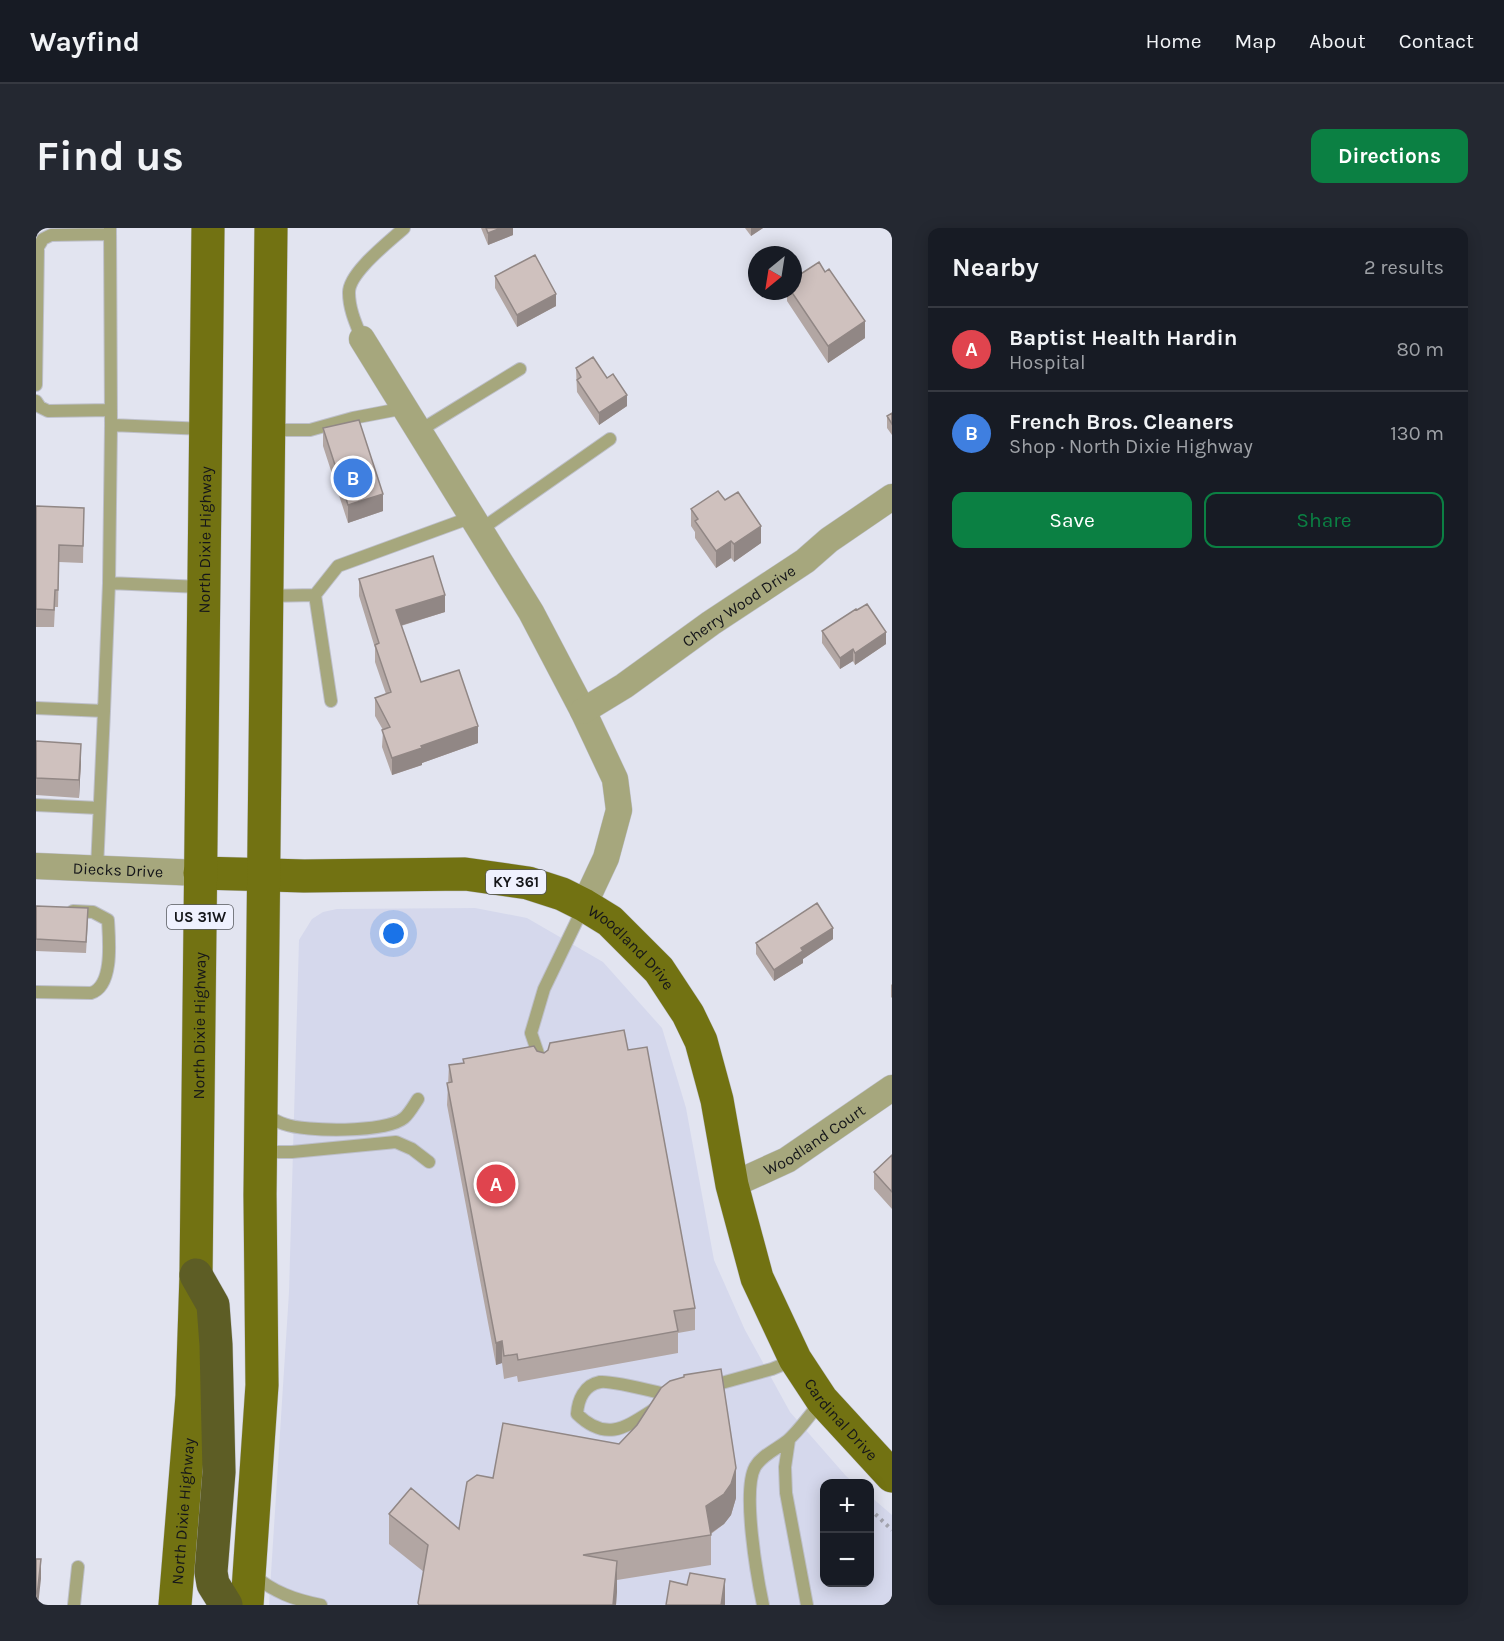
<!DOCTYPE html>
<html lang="en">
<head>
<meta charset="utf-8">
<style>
	body { margin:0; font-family:Karla,sans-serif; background:#242831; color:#f1f3f6 }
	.controls { position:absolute; right:18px; bottom:18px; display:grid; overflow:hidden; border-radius:12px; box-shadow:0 3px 15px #0003 }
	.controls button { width:54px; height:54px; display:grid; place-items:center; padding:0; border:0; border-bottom:2px solid #363941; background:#171b24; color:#f1f3f6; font:30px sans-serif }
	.compass { position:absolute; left:712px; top:18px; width:54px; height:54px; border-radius:50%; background:#171b24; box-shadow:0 3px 15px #0003; rotate:210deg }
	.you { position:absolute; left:358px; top:706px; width:21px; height:21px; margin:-15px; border:4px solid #fff; border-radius:50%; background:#1a73e8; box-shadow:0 0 0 9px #1a73e833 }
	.badge { display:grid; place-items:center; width:39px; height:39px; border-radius:50%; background:#0b8043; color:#fff; font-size:20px; font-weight:700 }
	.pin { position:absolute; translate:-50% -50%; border:3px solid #fff; box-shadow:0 2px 6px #0006 }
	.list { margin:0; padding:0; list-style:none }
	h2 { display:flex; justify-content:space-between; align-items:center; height:78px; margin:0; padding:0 24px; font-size:26px }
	h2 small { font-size:20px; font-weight:400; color:#9ea1a6 }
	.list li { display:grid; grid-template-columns:39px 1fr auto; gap:18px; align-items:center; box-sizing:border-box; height:84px; padding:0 24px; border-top:2px solid #363941 }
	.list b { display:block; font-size:22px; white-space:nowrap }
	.list p { margin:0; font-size:20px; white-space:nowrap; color:#9ea1a6 }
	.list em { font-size:20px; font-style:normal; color:#9ea1a6 }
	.actions { display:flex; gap:12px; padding:18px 24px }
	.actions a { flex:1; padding:14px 0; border:2px solid #0b8043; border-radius:12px; text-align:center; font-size:21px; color:#0b8043 }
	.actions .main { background:#0b8043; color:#fff }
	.map { position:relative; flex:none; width:856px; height:1377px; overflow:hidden; border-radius:12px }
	header { display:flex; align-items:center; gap:36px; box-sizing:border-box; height:84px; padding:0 30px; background:#171b24; border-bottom:2px solid #363941 }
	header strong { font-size:28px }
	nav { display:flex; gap:33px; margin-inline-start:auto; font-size:21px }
	.intro { display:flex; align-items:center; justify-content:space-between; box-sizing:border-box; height:144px; padding:0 36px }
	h1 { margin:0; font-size:42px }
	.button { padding:15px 27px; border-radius:12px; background:#0b8043; color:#fff; font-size:21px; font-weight:700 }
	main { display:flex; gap:36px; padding:0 36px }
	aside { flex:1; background:#171b24; border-radius:12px; box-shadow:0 3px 15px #0003 }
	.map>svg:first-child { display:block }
	.built { fill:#d5d8ec }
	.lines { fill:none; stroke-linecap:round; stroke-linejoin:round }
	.lane-casing { stroke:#bdbfc9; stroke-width:14 }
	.street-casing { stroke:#bdbfc9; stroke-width:27 }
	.primary-casing { stroke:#bdbfc9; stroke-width:34 }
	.highway-casing { stroke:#bdbfc9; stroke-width:34 }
	.path { stroke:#a3a4ae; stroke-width:4; stroke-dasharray:3 4.5; stroke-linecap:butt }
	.lane { stroke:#a6a77d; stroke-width:12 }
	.street { stroke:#a6a77d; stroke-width:26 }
	.primary { stroke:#727212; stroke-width:33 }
	.highway { stroke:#5d5d25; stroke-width:33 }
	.wall { fill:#b2a6a3 }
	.shaded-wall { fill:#918785 }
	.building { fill:#cfc1be; stroke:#918785; stroke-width:1.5 }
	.labels { text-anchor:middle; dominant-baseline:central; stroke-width:4.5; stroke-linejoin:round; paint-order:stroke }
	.shield { fill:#eff1fe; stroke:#56585e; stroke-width:1.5 }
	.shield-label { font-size:15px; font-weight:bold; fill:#15161a }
	.street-label { font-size:16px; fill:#15161a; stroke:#eff1fe }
</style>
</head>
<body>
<header>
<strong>Wayfind</strong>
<nav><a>Home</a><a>Map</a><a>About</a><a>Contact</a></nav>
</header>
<div class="intro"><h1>Find us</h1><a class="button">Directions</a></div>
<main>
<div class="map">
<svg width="856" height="1377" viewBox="0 0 856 1377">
	<rect width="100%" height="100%" fill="#e2e4f0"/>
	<!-- built -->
	<path class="built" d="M 439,680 L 491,690 L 567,734 L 626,800 L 650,880 L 678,1032 L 709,1102 L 754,1184 L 810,1248 L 818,1255 L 788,1256 L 788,1354 L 834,1354 L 834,1268 L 856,1287 L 856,1377 L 233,1377 L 253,1064 L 263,712 L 276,691 L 287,684 L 301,681 Z"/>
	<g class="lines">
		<!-- lane casing -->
		<g class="lane-casing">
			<path id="lane" d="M 74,0 L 75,197
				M 326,111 C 320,96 313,81 313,65 C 312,45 354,13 368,0
				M 0,157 L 2,19 L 7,11 L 15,7 L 74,6
				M 0,173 L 4,179 L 12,183 L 75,182
				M 235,202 L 274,202 L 317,190 L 369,180
				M 383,203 L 484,141
				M 444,302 L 574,211
				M 73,355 L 75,197 L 169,201
				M 279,367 L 302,338 L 436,289
				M 231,368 L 279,367 L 295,473
				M 0,480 L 68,483 L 61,641
				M 68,483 L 73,355 L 165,359
				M 0,577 L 63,580
				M 0,764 L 55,765 C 78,758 73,711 72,692 L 57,684 L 37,683
				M 506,837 L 495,805 L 508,761 L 548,678
				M 227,885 C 234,889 241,894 248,896 C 269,904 350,905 368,890 C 373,886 378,877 382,871
				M 226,924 L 256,924 L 360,914 L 376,921 L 393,934
				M 671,1159 L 736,1141 L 758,1132
				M 620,1180 C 590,1199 571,1215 541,1186 C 542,1172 548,1157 564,1154 C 576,1152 623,1165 638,1168
				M 753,1212 L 749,1239 L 750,1265 L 771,1377
				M 216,1346 C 237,1364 259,1372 285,1377
				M 38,1377 L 42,1339
				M 727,1377 C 721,1349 706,1263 719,1239 C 726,1227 741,1221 751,1213 C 764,1202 774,1186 785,1174"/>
		</g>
		<!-- street casing -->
		<g class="street-casing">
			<g id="street">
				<path d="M 326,111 L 495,384 L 547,483 L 579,551 L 583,582 L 570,630 L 548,677"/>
				<path id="s1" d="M 547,483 L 588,458 L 675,395 L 769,333 L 793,312 L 856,269"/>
				<path id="s2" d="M 0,638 L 164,645"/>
				<path id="s3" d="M 696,957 L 751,932 L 856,860"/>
			</g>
		</g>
		<!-- primary casing -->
		<g class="primary-casing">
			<g id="primary">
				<path id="s4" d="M 164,645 L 268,648 L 429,646 L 492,655 L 526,666 L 548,677 L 574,693 L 623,742 L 652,786 L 665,813 L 681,872 L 696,957 L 721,1050 L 759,1131 L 786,1172 L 856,1248"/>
				<path id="s5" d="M 139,1377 L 156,1168 L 160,1047 L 172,0"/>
				<path d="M 211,1377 L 226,1157 L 224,967 L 235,0"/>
			</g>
		</g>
		<!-- highway casing -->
		<g class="highway-casing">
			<path id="highway" d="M 160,1047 L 177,1077 L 180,1117 L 183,1244 L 175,1344 L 177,1356 L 190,1377"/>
		</g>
		<!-- path -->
		<path class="path" d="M 816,1256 L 820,1250
			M 834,1281 L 856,1302"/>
		<!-- lane -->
		<use href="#lane" class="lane"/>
		<!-- street -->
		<use href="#street" class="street"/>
		<!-- primary -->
		<use href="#primary" class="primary"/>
		<!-- highway -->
		<use href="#highway" class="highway"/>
	</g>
	<!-- wall -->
	<path class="wall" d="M 445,0 L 477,0 L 477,7 L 452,17 Z
		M 709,0 L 727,0 L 715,8 Z
		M 459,48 L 520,78 L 481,99 L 459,60 Z
		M 751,63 L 757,63 L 829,110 L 792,135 L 751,73 Z
		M 540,140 L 591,178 L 563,197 L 541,164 Z
		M 856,185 L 856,207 L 851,200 L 851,188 Z
		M 287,200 L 347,283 L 312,295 L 287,218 Z
		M 689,272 L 725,315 L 698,334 L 695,330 L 680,340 L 659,310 L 659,304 L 655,298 L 655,281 Z
		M 0,278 L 48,280 L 47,335 L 23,334 L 22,379 L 19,379 L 18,399 L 0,399 Z
		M 323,351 L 409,384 L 365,398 L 385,454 L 442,515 L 386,535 L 386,537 L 356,547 L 346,519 L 347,502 L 339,488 L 339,470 L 350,466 L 339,434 L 339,420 L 323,368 Z
		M 786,403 L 850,416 L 819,437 L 817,433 L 804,441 L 786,415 Z
		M 0,513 L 45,533 L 43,570 L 0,567 Z
		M 0,678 L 52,692 L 50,725 L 0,723 Z
		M 797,711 L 767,731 L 767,735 L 738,753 L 720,726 L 720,715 Z
		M 856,756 L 856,770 L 855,769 L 855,757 Z
		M 592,822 L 659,1080 L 659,1102 L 642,1105 L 642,1125 L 482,1154 L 481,1148 L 468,1151 L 466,1135 L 460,1137 L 411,877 L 413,837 L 427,835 L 427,831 L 501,823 L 508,825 Z
		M 856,927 L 856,981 L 838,961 L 838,944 Z
		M 457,1250 L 700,1270 L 695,1287 L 688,1296 L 675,1306 L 675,1337 L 581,1352 L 580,1377 L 382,1377 L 388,1344 L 353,1316 L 353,1286 L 423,1301 Z"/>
	<!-- shaded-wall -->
	<path class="shaded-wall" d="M 465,0 L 477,0 L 477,7 L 452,17 L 452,5 Z
		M 715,0 L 727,0 L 715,8 Z
		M 520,66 L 520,78 L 481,99 L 481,87 Z
		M 829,93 L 829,110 L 792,135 L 792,118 Z
		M 591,167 L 591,178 L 563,197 L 563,185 Z
		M 347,266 L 347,283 L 312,295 L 312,277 Z
		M 725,298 L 725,315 L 698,334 L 698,316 Z
		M 695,313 L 695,330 L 680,340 L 680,323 Z
		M 409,367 L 409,384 L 360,399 L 360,382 Z
		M 850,404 L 850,416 L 819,437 L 819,425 Z
		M 817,421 L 817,433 L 804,441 L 804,430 Z
		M 442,498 L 442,515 L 386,535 L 386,537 L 356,547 L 356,530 L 385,518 Z
		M 45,516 L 45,533 L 43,570 L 43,552 Z
		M 797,700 L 797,711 L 767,731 L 767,735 L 738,753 L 738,742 L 765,720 Z
		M 466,1113 L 466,1135 L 460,1137 L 460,1115 Z
		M 700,1240 L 700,1270 L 695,1287 L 688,1296 L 672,1307 L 670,1278 Z
		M 5,1331 L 5,1351 L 2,1377 L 0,1377 Z
		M 581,1333 L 581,1364 L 580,1377 L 577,1377 Z
		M 689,1351 L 689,1377 L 685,1377 Z"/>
	<!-- building -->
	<path class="building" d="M 450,0 L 465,0 L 452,5 Z
		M 499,27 L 520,66 L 481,87 L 459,48 Z
		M 783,34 L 789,44 L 793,41 L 829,93 L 792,118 L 755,63 L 757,63 L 757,51 Z
		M 557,129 L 571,150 L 577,146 L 591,167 L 563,185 L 541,152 L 545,149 L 540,140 Z
		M 856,185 L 856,196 L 851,188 Z
		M 323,192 L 347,266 L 312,277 L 287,200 Z
		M 682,263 L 689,272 L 702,264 L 725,298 L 698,316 L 695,313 L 680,323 L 659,293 L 662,291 L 655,281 Z
		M 0,278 L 48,280 L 47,318 L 23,317 L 22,362 L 19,362 L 18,382 L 0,381 Z
		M 397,328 L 409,367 L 360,382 L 385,454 L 423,442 L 442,498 L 385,518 L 386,520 L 356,530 L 346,502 L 354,499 L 339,470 L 355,464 L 339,417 L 343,415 L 323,351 Z
		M 831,376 L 850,404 L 819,425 L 817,421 L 804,430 L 786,403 L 820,381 L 821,382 Z
		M 0,513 L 45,516 L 43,552 L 0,550 Z
		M 781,675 L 797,700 L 765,720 L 767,723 L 738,742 L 720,715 Z
		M 0,678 L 52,680 L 50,714 L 0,711 Z
		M 588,802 L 592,822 L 611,819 L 659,1080 L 638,1083 L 642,1103 L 482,1132 L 481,1126 L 468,1128 L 466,1113 L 460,1115 L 411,855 L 416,854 L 413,837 L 428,835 L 427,831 L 498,818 L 501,823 L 508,825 L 512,822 L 514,815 Z
		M 856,927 L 856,964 L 838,944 Z
		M 685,1141 L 700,1240 L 695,1256 L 688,1266 L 670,1278 L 675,1307 L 547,1327 L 581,1333 L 577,1377 L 383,1377 L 382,1375 L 392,1317 L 353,1286 L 375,1260 L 423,1301 L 431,1254 L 441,1247 L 457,1250 L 467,1195 L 583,1216 L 601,1197 L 625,1160 L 634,1153 L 648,1149 L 648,1147 Z
		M 0,1331 L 5,1331 L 0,1377 Z
		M 654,1345 L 689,1351 L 685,1377 L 630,1377 L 634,1353 L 651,1357 Z"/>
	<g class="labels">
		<!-- shield labels -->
		<g class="shield">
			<rect x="450" y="642" width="60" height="24" rx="4.5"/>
			<rect x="131" y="677" width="66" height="24" rx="4.5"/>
		</g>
		<g class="shield-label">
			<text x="480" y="654">KY 361</text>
			<text x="164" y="689">US 31W</text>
		</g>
		<!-- street labels -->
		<g class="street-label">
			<text stroke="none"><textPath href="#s5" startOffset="1066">North Dixie Highway</textPath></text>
			<text stroke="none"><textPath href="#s1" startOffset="188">Cherry Wood Drive</textPath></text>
			<text stroke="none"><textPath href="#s2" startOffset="82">Diecks Drive</textPath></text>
			<text stroke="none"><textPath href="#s4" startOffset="453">Woodland Drive</textPath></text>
			<text stroke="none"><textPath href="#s5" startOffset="580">North Dixie Highway</textPath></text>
			<text stroke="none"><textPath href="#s3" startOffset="94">Woodland Court</textPath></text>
			<text stroke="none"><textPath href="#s4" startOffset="981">Cardinal Drive</textPath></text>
			<text stroke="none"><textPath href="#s5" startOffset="94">North Dixie Highway</textPath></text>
		</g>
	</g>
</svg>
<div class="controls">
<button>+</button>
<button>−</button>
</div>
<svg class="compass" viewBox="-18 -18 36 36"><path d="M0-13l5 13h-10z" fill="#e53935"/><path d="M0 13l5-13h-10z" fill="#9ea1a6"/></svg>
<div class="you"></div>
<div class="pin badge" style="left:460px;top:956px;background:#e0444e">A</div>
<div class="pin badge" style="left:317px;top:250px;background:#3f7fe0">B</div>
</div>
<aside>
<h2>Nearby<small>2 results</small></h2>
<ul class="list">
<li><span class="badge" style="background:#e0444e">A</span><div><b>Baptist Health Hardin</b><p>Hospital</p></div><em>80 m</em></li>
<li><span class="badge" style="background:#3f7fe0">B</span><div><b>French Bros. Cleaners</b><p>Shop · North Dixie Highway</p></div><em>130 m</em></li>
</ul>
<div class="actions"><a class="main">Save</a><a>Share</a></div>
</aside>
</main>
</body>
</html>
